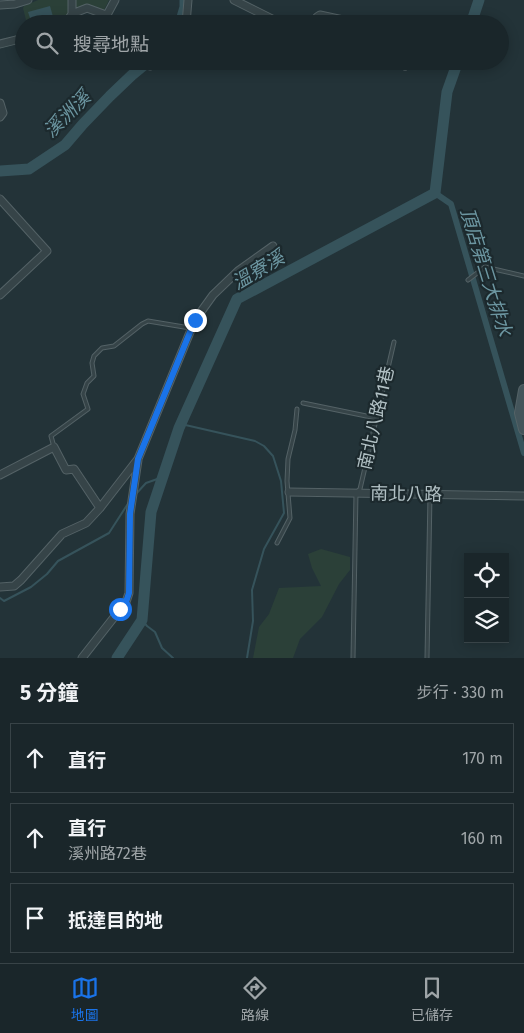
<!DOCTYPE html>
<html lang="zh-TW">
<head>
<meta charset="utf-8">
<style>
	body { margin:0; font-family:"Fira Sans","Noto Sans TC",sans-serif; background:#232e32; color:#f1f3f6 }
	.controls { position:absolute; right:15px; bottom:15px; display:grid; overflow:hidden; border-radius:0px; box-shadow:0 2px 12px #0003 }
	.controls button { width:45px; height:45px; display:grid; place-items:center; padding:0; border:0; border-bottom:1px solid #384347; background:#1a262a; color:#f1f3f6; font:25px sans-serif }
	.stop { position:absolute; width:15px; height:15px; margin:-11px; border:4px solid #1a73e8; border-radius:50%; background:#fff }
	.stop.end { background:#1a73e8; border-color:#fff; box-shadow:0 1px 5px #0008 }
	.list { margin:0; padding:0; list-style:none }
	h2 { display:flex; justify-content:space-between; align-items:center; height:65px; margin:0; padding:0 20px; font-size:21px }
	h2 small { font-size:16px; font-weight:400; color:#9fa5a8 }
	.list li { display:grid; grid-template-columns:32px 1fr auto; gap:15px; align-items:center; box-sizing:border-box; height:70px; margin:0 10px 10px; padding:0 10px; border:1px solid #384347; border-radius:0px }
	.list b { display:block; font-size:19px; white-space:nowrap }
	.list p { margin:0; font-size:16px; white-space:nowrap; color:#9fa5a8 }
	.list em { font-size:16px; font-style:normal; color:#9fa5a8 }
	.icon { flex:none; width:28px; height:28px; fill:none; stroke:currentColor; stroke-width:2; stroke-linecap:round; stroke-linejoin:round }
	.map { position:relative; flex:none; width:524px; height:658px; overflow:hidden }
	.search { position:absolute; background:#1a262a; box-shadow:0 2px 12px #0003; left:15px; right:15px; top:15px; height:55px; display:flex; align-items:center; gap:12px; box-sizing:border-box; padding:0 18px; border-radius:28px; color:#9fa5a8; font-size:19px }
	.sheet { height:305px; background:#1a262a }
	nav { display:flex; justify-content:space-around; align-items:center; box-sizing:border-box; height:70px; border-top:1px solid #384347; background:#1a262a; font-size:14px; color:#9fa5a8 }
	nav a { display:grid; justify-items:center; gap:2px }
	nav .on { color:#1a73e8 }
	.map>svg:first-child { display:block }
	.green { fill:#2b4038 }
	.water { fill:#36535b }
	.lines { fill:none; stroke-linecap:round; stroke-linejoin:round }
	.stream { stroke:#36535b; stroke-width:2 }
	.canal { stroke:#36535b; stroke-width:6 }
	.river { stroke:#36535b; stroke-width:11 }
	.lane-casing { stroke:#546266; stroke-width:5 }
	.street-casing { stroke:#546266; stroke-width:9 }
	.secondary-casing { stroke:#546266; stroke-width:12 }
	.lane { stroke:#364448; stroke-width:3 }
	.street { stroke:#364448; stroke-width:7 }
	.secondary { stroke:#44555b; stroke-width:10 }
	.route { stroke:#1a73e8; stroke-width:6 }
	.labels { text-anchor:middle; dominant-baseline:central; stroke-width:4.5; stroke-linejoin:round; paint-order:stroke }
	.street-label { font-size:18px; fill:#b1c0c4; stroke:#1c292d }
	.water-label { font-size:19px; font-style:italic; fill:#6c96a1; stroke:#1c292d }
</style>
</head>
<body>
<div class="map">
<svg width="524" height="658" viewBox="0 0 524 658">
	<rect width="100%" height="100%" fill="#233338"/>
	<!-- green -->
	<path class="green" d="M 38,0 L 109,0 L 103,12 L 95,6 L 75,8 L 62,24 L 27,24 L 23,8 L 24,6 Z
		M 321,549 L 350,557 L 350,570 L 339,584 L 322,617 L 300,639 L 293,658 L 253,658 L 259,627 L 269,614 L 279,588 L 321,586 L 312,568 L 308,554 Z"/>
	<!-- water -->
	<path class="water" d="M 50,6 L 55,24 L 32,24 L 28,12 Z"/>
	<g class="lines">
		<!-- stream -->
		<path class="stream" d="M 181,424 L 255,441 L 264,446 L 273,456 L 281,481 L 284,513 L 264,549 L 252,590 L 253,621 L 247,658
			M 135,495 L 146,483 L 163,477
			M 0,598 L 4,601 L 31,587 L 47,574 L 58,561 L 109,533 L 129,502
			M 142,620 L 147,626 L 155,632 L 162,648 L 173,658"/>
		<!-- canal -->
		<path class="canal" d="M 435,193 L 451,204 L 524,453"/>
		<!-- river -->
		<path class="river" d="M 180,24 L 185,7 L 185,0
			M 471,24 L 479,0
			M 0,171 L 29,169 L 65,145 L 83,124 L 110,96 L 132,75 L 149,61
			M 117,658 L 142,620 L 151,512 L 179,428 L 237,299 L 435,193 L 447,92 L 458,61"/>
		<!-- lane casing -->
		<g class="lane-casing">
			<path id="lane" d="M 468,280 L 485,267 L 524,276
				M 303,403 L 376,418
				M 54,447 L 51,436 L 88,409 L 83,394 L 87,383 L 94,376 L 92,363 L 94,356 L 102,348 L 114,346 L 142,324 L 148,321 L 190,328
				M 277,543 L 290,518 L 287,481 L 288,459 L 295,430 L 297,409
				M 353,658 L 356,493 L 360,489 L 394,342
				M 427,658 L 430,495"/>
		</g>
		<!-- street casing -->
		<g class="street-casing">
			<path id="street" d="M 72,0 L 72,14
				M 234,0 L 282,24
				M 0,5 L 15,4 L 28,0
				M 65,24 L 72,14 L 87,8 L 106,15
				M 102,24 L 115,0
				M 186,24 L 188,0
				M 316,24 L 317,17 L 320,15 L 343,20 L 351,24
				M 0,44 L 24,38
				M 144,61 L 150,66 L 159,61
				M 399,61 L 405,66 L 410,61
				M 0,103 L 3,113 L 0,117
				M 0,199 L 47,251 L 0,295
				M 0,475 L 54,447 L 66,470 L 74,469 L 100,508
				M 289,492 L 524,496
				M 0,587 L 14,586 L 21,580 L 62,534 L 86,523 L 100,508 L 138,459 L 195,320 L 213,295 L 238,271 L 273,246
				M 82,658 L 126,602 L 129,593 L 130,514 L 138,460"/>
		</g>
		<!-- secondary casing -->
		<g class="secondary-casing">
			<path id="secondary" d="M 524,390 L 520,413 L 524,429"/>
		</g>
		<!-- lane -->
		<use href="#lane" class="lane"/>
		<!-- street -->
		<use href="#street" class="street"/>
		<!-- secondary -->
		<use href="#secondary" class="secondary"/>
	</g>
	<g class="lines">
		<!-- route -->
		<path class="route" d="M 120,609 L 126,602 L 129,593 L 130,514 L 138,459 L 195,320"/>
	</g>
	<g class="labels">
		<!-- street labels -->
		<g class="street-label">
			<text transform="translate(376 418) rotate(-77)">南北八路11巷</text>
			<text transform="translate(406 494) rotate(1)">南北八路</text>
		</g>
		<!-- water labels -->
		<g class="water-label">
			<text transform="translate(67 114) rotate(-45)">溪洲溪</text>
			<text transform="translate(258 270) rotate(-31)">溫寮溪</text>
			<text transform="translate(486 272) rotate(73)">頂店第三大排水</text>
		</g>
	</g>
</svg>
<div class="controls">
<button><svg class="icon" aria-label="locate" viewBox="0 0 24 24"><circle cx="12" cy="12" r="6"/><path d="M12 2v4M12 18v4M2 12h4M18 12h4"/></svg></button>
<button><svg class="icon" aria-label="layers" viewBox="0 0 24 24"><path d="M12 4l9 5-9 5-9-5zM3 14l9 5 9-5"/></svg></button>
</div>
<div class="stop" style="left:120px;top:609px"></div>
<div class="stop end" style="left:195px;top:320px"></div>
<div class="search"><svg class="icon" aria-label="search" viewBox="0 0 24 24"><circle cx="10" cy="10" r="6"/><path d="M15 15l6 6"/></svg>搜尋地點</div>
</div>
<section class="sheet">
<h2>5 分鐘<small>步行 · 330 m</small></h2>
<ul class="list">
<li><svg class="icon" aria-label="ahead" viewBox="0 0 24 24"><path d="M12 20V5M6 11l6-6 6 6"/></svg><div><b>直行</b></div><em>170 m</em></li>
<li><svg class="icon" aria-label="ahead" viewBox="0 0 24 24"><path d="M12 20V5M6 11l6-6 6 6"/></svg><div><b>直行</b><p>溪州路72巷</p></div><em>160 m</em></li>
<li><svg class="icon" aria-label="arrive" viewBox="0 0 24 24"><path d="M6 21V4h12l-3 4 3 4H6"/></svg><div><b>抵達目的地</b></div></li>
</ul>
</section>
<nav>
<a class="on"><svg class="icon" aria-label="map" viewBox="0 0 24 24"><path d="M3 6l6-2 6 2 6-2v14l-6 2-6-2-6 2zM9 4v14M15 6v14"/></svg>地圖</a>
<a><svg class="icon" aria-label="directions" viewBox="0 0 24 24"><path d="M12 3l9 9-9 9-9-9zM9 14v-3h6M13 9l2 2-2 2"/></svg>路線</a>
<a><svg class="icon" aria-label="saved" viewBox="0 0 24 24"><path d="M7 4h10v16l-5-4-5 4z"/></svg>已儲存</a>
</nav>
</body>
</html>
